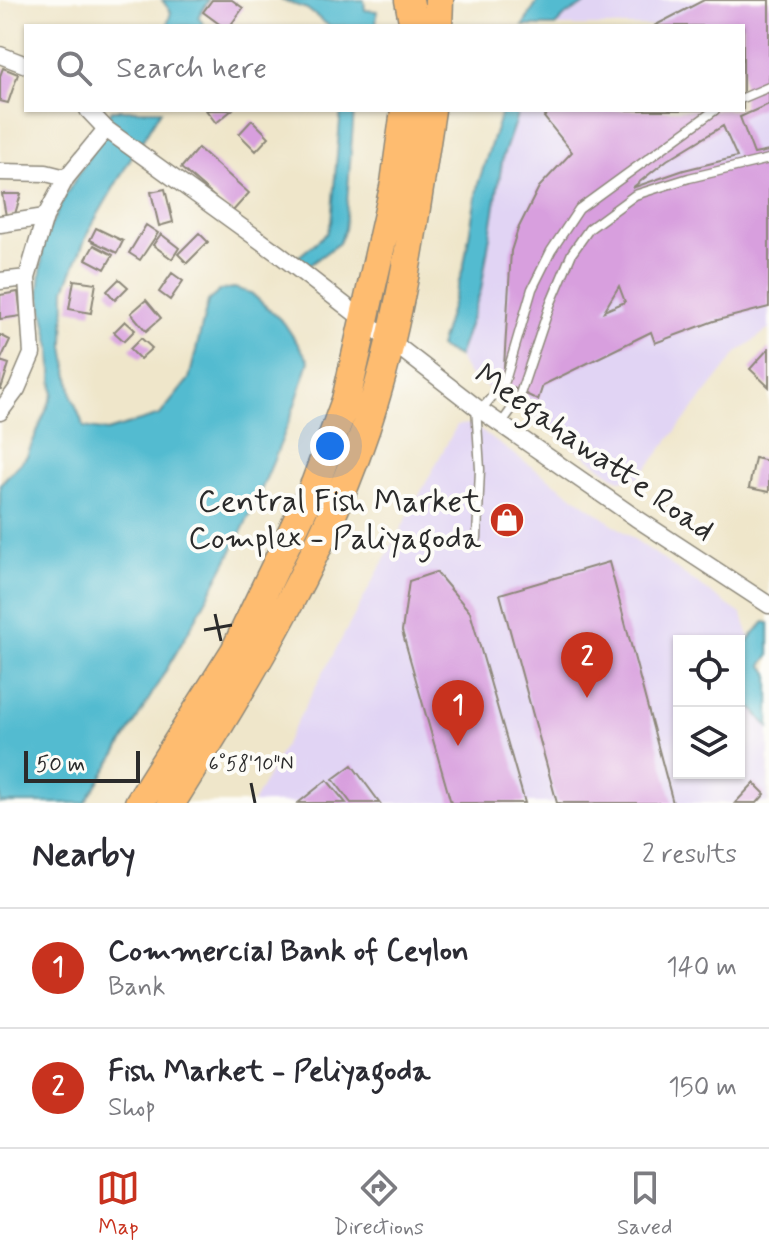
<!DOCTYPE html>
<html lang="en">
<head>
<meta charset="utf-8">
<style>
	body { margin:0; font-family:Mynerve,sans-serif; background:#f2f2f3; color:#2b2b33 }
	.controls { position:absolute; right:24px; bottom:24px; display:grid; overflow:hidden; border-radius:0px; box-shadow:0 2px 6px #0004 }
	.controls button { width:72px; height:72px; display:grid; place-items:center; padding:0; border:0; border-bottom:2px solid #e1e1e2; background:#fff; color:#2b2b33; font:40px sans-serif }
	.scale { position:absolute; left:24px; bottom:20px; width:116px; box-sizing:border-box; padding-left:8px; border:4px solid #2b2b2b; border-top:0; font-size:22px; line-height:28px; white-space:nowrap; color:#2b2b2b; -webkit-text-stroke:6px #fdfcf7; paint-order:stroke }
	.you { position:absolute; left:330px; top:446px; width:28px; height:28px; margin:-20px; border:6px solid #fff; border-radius:50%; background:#1a73e8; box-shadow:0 0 0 12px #1a73e833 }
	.badge { display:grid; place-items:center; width:52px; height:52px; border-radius:50%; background:#c8321e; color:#fff; font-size:26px; font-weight:700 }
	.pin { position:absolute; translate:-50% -66px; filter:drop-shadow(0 2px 4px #0008) }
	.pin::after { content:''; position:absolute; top:42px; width:28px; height:24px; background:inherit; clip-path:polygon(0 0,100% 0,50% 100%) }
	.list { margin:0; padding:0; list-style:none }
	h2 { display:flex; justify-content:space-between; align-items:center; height:104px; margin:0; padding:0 32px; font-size:34px }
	h2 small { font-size:26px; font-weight:400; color:#7c7c81 }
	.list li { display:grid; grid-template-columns:52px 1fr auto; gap:24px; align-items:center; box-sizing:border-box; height:120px; padding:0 32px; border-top:2px solid #e1e1e2 }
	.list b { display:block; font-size:30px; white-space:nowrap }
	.list p { margin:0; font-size:26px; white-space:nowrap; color:#7c7c81 }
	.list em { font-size:26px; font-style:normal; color:#7c7c81 }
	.icon { flex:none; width:44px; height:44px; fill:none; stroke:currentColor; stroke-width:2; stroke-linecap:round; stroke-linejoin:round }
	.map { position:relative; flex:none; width:769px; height:803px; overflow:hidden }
	.search { position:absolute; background:#fff; box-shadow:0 2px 6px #0004; left:24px; right:24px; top:24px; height:88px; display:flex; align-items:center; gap:20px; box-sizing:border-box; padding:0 28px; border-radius:0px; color:#7c7c81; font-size:30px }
	.sheet { height:344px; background:#fff }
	nav { display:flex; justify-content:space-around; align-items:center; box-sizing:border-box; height:112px; border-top:2px solid #e1e1e2; background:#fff; font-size:22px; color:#7c7c81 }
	nav a { display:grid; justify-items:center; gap:4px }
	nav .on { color:#c8321e }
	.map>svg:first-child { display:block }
	.built { fill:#e1d4f4 }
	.water { fill:#52bbd0; stroke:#3e737e; stroke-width:2 }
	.building { fill:#d89fde; fill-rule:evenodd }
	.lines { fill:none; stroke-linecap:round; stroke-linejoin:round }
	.lane-casing { stroke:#8d887a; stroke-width:11 }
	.street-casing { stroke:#8d887a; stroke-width:19 }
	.highway-casing { stroke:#8d887a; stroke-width:31 }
	.lane { stroke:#fff; stroke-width:8 }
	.street { stroke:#fff; stroke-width:16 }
	.highway { stroke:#febc70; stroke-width:28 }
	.ticks { fill:none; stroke:#2b2b2b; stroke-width:3 }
	.labels { text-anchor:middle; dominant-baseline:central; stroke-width:8; stroke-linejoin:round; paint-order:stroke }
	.street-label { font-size:32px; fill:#2b2b2b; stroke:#fdfcf7 }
	.poi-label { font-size:32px; fill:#2b2b2b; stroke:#fdfcf7; text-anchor:end }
	.ticks-label { font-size:20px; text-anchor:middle; fill:#2b2b2b; stroke:#fdfcf7; stroke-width:8; stroke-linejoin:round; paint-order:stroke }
</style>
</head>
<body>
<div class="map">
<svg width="769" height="803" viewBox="0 0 769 803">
	<rect width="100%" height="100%" fill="#fdfcf7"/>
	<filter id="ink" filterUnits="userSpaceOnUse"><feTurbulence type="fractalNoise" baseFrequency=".0125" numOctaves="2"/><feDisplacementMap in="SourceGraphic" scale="16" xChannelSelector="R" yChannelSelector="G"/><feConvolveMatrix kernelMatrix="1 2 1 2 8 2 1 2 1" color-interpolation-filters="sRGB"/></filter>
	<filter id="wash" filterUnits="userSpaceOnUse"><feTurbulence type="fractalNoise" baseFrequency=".006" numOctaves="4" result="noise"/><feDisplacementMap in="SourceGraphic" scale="32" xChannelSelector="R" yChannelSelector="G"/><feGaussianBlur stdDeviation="1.8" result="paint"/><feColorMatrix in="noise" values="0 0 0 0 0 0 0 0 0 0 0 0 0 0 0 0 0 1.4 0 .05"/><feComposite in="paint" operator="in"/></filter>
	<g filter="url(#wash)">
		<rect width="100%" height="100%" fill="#efe6ca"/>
		<!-- built -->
		<path class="built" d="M 593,0 L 769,0 L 769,329 L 738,352 L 639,478 L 619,480 L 468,374 L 458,357 L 481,290 L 503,156 L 519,110 L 743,110 L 743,26 L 555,26 L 566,15 Z
			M 471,424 L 742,615 L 749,636 L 739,656 L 739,641 L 679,641 L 679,773 L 739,773 L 739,693 L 769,728 L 768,803 L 253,803 L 457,425 Z"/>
		<!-- water -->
		<path class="water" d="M 162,0 L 209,0 L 198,17 L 205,26 L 167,26 L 171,12 Z
			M 281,0 L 364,0 L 365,10 L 377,11 L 376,26 L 329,26 L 307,9 Z
			M 538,0 L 593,0 L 566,15 L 555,26 L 523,26 Z
			M 112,110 L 161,110 L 141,143 L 109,124 L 106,119 Z
			M 341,110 L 354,110 L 345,229 L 339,243 L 308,266 L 297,258 L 327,233 L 331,222 Z
			M 502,110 L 519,110 L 503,156 L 481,290 L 458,357 L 439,347 L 464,265 L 478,184 Z
			M 106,129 L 135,151 L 89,230 L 65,289 L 64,346 L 72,396 L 84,427 L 107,431 L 160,415 L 189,379 L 208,301 L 221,290 L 234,288 L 251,293 L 284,323 L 309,361 C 276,473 222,576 162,677 C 137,720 112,762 85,803 L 0,803 L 0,484 L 27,456 L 53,394 L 51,348 L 39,291 L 44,240 L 65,196 Z
			M 765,622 L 769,623 L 769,656 L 762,665 L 769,673 L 769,728 L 739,693 C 739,658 738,646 765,622 Z"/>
		<g id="blocks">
			<!-- building -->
			<path class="building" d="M 212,0 L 232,0 L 243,8 L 230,26 L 222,26 L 203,12 Z
				M 704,0 L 769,0 L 769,104 L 740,117 L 754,154 L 769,151 L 769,307 L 714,321 L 655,343 L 651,332 L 543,385 L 538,400 L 503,383 L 511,251 L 518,229 L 539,187 L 572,152 L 544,117 L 551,110 L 743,110 L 743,26 L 654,26 ZM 723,126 L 737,157 L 684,170 L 632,188 L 667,160 ZM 619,286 L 625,302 L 604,311 Z
				M 3,68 L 18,74 L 8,103 L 0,101 L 0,76 Z
				M 206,110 L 232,110 L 216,123 Z
				M 252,120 L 269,137 L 256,151 L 239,134 Z
				M 198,148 L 249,193 L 232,212 L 181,168 Z
				M 165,189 L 173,222 L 159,226 L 151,192 Z
				M 2,194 L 21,194 L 15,214 L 6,216 Z
				M 146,225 L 158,233 L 140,260 L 129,253 Z
				M 96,228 L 123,241 L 117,253 L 90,240 Z
				M 199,233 L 208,242 L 187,263 L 178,254 Z
				M 161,234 L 179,248 L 172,259 L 153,245 Z
				M 94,245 L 113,255 L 105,269 L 86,259 Z
				M 172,273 L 183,281 L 170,300 L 159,292 Z
				M 119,279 L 128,287 L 115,300 L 107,291 Z
				M 74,280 L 96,283 L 91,313 L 69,309 Z
				M 18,292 L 21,316 L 0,319 L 0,295 Z
				M 146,300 L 161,318 L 146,331 L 131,313 Z
				M 125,321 L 135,330 L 124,341 L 114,332 Z
				M 0,335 L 10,340 L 0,361 L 9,364 L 1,389 L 0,389 Z
				M 141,338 L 152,348 L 140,359 L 130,349 Z
				M 769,348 L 769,387 L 750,369 Z
				M 755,458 L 769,461 L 769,492 L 749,488 Z
				M 609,562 L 673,803 L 557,803 L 500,594 Z
				M 436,572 L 470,612 L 525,803 L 451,803 L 402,631 L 409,581 Z
				M 352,765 L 380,803 L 351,803 L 333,779 Z
				M 327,780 L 346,803 L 298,803 Z
				M 754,783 L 765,794 L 757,803 L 735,803 Z"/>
		</g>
	</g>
	<g filter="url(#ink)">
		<use href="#blocks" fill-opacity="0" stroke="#8d887a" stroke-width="2"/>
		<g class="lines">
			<!-- lane casing -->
			<g class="lane-casing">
				<path id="lane" d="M 743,98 L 769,87
					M 476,407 L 480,469 L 477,538
					M 481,410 L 505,381 L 532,289 L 551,251 L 579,209 L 715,110
					M 501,424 L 518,400 L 550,305 L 572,253 L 589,229 L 635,195 L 689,178 L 769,159"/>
			</g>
			<!-- street casing -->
			<g class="street-casing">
				<path id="street" d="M 0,55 L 26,65
					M 88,110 L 106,129 L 280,255 L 476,407 L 636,518 L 769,605
					M 0,172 L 46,173 L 66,178
					M 0,224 L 45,217
					M 0,281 L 27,278
					M 0,412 L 17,389 L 32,354 L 27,278 L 45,217 L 66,178 L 106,129"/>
			</g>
			<!-- highway casing -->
			<g class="highway-casing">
				<path id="highway" d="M 409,0 L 414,26
					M 438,26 L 439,0
					M 139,803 L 235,651 L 315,484 L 346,400 L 395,183 L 405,110
					M 171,803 C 250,676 331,546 374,402 C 403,307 416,208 431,110"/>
			</g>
			<!-- lane -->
			<use href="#lane" class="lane"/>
			<!-- street -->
			<use href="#street" class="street"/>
			<!-- highway -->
			<use href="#highway" class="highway"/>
		</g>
	</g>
	<!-- ticks -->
	<path class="ticks" d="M 215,614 L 221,641M 204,630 L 232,625M 251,783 L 255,803"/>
	<!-- icons -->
	<defs>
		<g id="shop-disc" transform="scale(1.8)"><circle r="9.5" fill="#c8321e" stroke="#fdfcf7"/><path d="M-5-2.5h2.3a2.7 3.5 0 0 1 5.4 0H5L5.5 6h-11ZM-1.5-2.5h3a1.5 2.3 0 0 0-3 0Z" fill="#fff"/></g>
	</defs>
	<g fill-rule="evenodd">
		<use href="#shop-disc" x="507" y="520"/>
	</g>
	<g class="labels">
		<!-- street labels -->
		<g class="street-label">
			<text transform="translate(594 453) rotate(35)">Meegahawatte Road</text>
		</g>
		<!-- poi labels -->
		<g class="poi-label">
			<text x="481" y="502">Central Fish Market<tspan x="481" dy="37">Complex - Paliyagoda</tspan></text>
		</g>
	</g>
	<g class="ticks-label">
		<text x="251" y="770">6°58'10"N</text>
	</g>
</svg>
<div class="controls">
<button><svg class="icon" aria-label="locate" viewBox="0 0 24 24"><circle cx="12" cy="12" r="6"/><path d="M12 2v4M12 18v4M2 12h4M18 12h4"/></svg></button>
<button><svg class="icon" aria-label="layers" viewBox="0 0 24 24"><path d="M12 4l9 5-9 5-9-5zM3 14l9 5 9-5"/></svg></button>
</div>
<div class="scale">50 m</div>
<div class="you"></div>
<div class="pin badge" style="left:458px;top:746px">1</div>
<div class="pin badge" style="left:587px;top:698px">2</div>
<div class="search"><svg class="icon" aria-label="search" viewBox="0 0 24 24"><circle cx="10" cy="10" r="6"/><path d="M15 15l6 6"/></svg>Search here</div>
</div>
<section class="sheet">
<h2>Nearby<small>2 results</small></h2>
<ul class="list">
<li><span class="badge">1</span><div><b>Commercial Bank of Ceylon</b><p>Bank</p></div><em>140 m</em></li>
<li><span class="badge">2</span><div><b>Fish Market - Peliyagoda</b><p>Shop</p></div><em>150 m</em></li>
</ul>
</section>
<nav>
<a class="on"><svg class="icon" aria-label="map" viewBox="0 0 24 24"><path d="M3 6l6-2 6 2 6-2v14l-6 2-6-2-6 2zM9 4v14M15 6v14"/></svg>Map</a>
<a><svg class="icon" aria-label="directions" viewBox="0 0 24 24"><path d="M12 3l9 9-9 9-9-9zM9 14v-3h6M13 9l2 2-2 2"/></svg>Directions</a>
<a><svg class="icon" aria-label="saved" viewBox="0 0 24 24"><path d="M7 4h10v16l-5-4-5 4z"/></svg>Saved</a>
</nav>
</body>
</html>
